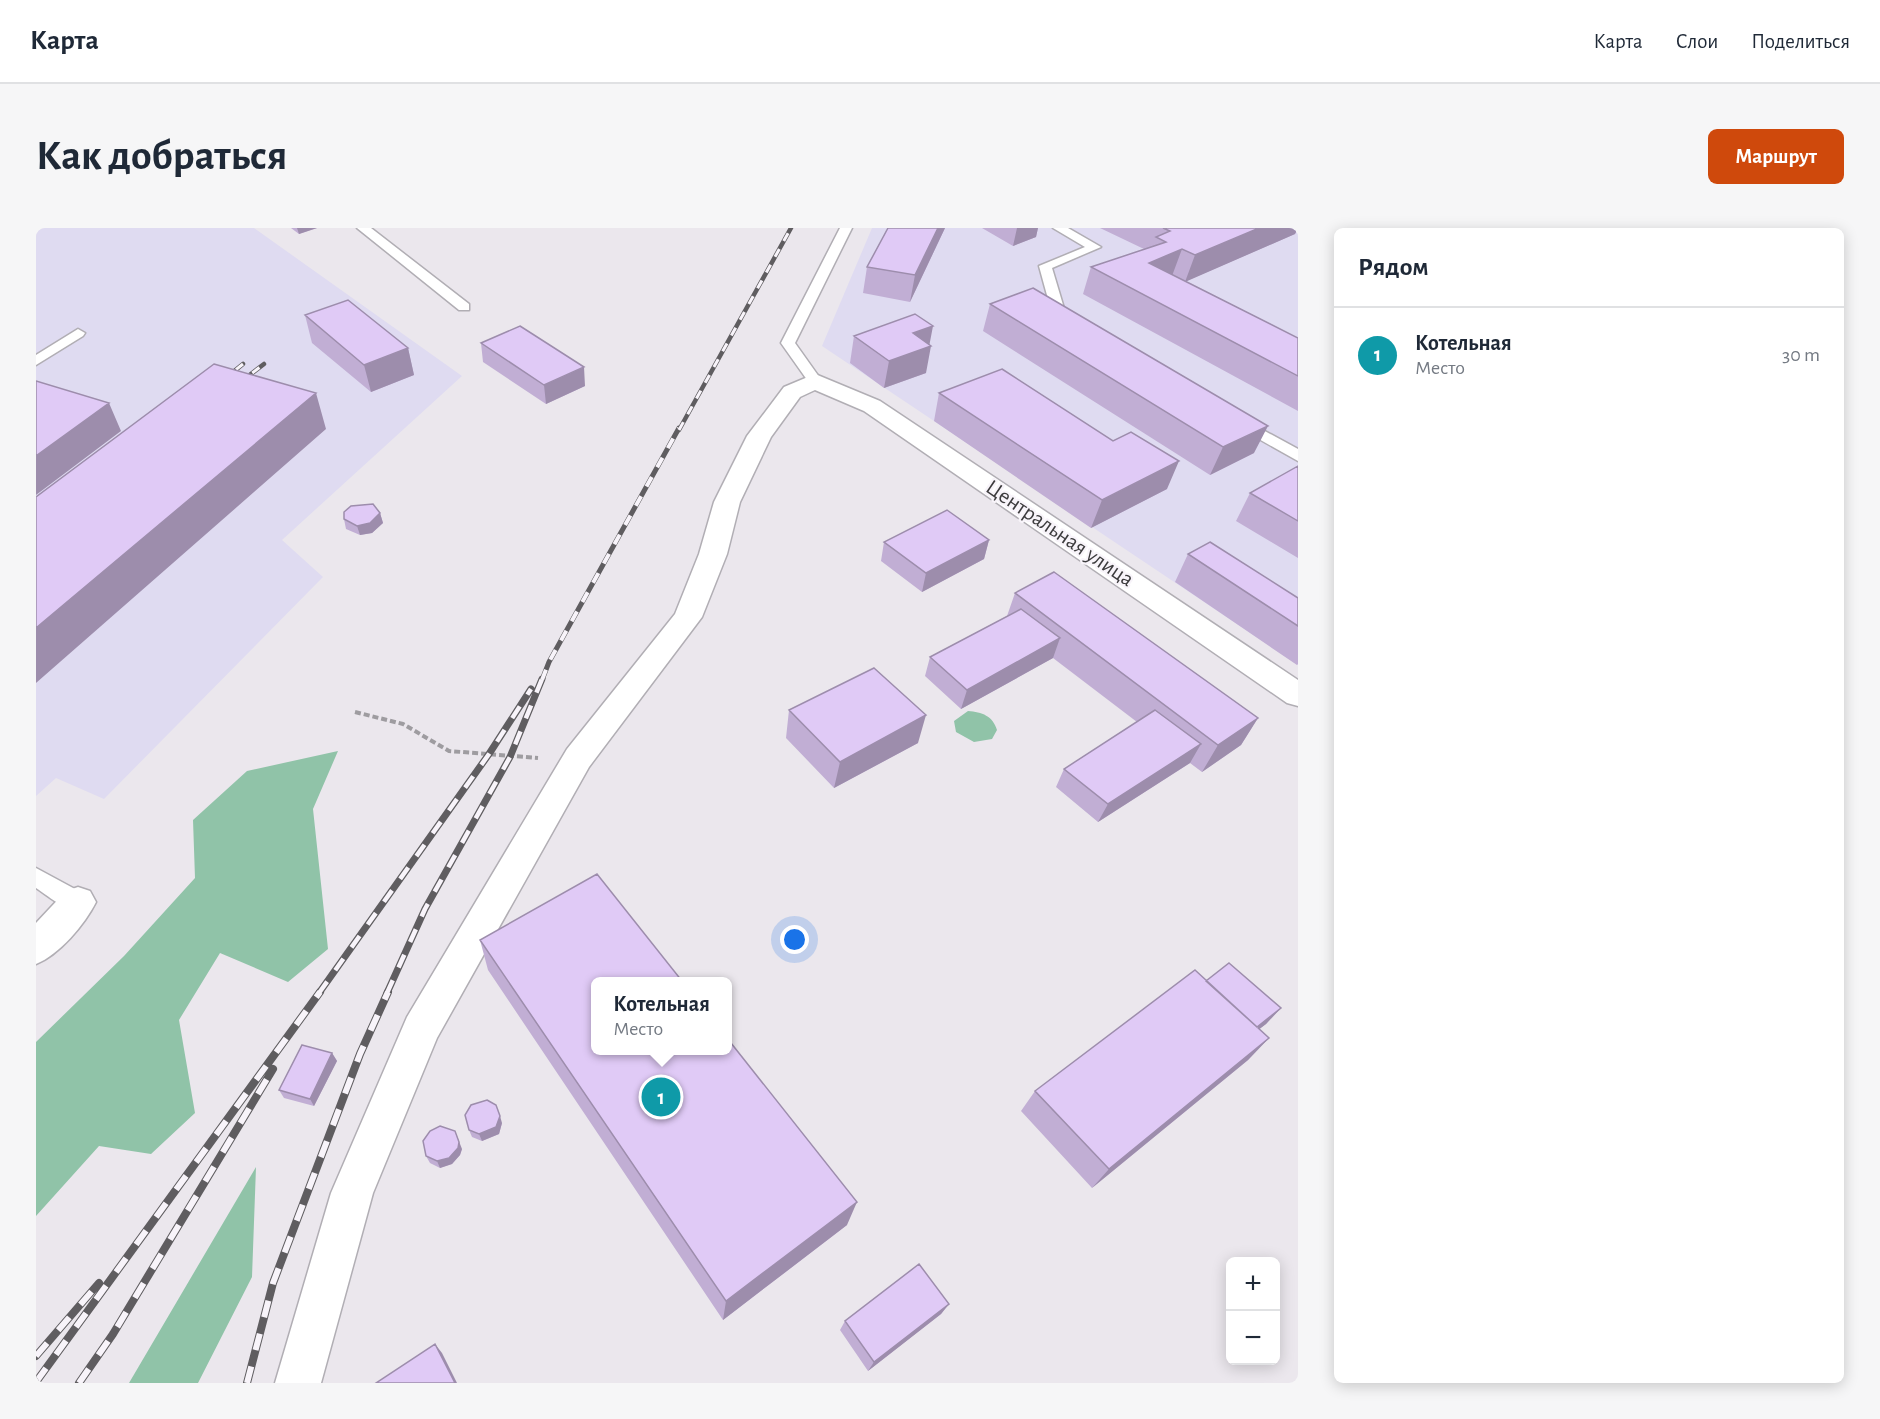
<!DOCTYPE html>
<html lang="ru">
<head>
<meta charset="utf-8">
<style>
	body { margin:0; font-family:"Alegreya Sans",sans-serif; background:#f6f6f7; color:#1f2937 }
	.controls { position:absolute; right:18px; bottom:18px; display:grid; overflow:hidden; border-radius:9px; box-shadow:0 3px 15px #0003 }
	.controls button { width:54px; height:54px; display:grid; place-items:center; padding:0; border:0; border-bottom:2px solid #e0e1e3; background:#fff; color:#1f2937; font:30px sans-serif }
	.you { position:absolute; left:759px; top:712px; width:21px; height:21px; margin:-15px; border:4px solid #fff; border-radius:50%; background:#1a73e8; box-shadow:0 0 0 9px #1a73e833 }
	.badge { display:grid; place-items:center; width:39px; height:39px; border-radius:50%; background:#cf490c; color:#fff; font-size:20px; font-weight:700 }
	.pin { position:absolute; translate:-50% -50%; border:3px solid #fff; box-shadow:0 2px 6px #0006 }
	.popup { position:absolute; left:555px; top:749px; width:141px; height:78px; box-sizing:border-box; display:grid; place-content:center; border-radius:9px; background:#fff; filter:drop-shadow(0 2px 4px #0005); font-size:20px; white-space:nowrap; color:#747a83 }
	.popup b { font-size:22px; color:#1f2937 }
	.popup::after { content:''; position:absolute; left:50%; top:100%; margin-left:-12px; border:12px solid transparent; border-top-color:#fff }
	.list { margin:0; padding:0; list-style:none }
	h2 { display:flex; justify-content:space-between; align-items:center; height:78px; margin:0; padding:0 24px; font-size:26px }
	h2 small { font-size:20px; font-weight:400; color:#747a83 }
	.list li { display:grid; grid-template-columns:39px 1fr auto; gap:18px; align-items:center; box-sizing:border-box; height:96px; padding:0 24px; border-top:2px solid #e0e1e3 }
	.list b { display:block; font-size:22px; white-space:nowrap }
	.list p { margin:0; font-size:20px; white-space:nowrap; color:#747a83 }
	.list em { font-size:20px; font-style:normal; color:#747a83 }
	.map { position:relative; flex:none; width:1262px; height:1155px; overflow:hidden; border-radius:9px }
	header { display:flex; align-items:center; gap:36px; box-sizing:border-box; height:84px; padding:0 30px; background:#fff; border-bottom:2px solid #e0e1e3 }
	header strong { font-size:28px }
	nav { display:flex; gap:33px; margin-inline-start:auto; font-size:21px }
	.intro { display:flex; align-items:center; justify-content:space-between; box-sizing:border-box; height:144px; padding:0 36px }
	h1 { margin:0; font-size:42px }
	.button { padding:15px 27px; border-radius:9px; background:#cf490c; color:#fff; font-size:21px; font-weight:700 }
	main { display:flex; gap:36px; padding:0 36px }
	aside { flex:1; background:#fff; border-radius:9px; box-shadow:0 3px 15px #0003 }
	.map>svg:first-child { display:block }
	.industrial { fill:#dfdbf1 }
	.green { fill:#90c3a8 }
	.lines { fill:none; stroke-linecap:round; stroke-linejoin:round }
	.lane-casing { stroke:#b1aeb4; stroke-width:3 }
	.street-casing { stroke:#b1aeb4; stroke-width:3 }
	.path { stroke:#9e9ca0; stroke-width:4; stroke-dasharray:6 3; stroke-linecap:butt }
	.lane { fill:#fff; fill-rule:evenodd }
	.street { fill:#fff; fill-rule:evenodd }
	.rail-far3-casing { stroke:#5f5d60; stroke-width:4.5 }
	.rail-far2-casing { stroke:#5f5d60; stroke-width:5 }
	.rail-far1-casing { stroke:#5f5d60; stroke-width:7 }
	.rail-casing { stroke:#5f5d60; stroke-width:8 }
	.rail-far3 { stroke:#f8f4fa; stroke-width:3; stroke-dasharray:9; stroke-linecap:butt }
	.rail-far2 { stroke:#f8f4fa; stroke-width:4; stroke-dasharray:11; stroke-linecap:butt }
	.rail-far1 { stroke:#f8f4fa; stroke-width:4.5; stroke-dasharray:14; stroke-linecap:butt }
	.rail { stroke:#f8f4fa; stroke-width:6; stroke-dasharray:17; stroke-linecap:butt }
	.wall { fill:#c1aed4 }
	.shaded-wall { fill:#9d8dac }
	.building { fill:#e0caf6; stroke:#9d8dac; stroke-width:1.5 }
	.labels { text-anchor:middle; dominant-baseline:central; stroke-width:4.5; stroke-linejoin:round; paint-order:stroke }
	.street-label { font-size:22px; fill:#3c3b3d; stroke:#f8f4fa }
</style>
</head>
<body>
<header>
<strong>Карта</strong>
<nav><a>Карта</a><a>Слои</a><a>Поделиться</a></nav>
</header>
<div class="intro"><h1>Как добраться</h1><a class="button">Маршрут</a></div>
<main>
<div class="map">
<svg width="1262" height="1155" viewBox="0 0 1262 1155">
	<rect width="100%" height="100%" fill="#ebe7ed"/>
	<!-- industrial -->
	<path class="industrial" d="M 0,0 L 218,0 L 426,148 L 246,312 L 287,349 L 68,571 L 20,550 L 0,568 Z
		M 836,0 L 1262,0 L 1262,437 L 786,118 Z"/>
	<!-- green -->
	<path class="green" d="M 932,483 C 946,484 957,488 961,502 L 956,511 L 938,514 L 920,504 L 918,493 Z
		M 302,523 L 277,581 L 292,721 L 252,754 L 184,725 L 143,792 L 159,885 L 115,926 L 63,918 L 0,988 L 0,814 L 88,728 L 159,650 L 157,592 L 211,543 Z
		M 220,939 L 216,1049 L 162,1155 L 93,1155 Z"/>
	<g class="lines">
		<!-- lane casing -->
		<g class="lane-casing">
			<path id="lane" d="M 321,0 L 335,0 L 433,76 L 433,82 L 423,82 Z
				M 804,0 L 816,0 L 759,115 L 786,153 L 779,157 L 774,156 L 745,115 Z
				M 1017,0 L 1032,0 L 1065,19 L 1016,40 L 1030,87 L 1041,95 L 1034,99 L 1017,89 L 1003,38 L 1049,19 Z
				M 42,101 L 49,105 L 47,108 L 0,137 L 0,127 Z
				M 1203,189 L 1262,221 L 1262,233 L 1198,197 L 1195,194 L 1198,191 Z
				M 0,640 L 50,667 L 53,674 L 50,681 C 33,687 14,669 0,660 Z"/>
		</g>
		<!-- street casing -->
		<g class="street-casing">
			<path id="street" d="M 779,146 L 844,173 L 1262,452 L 1262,478 L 1251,475 L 828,183 L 779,162 L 764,169 L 735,209 L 704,274 L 691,326 L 666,389 L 553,539 L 401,810 L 337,965 L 285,1155 L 239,1155 L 295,965 L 371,789 L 531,521 L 639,386 L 663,326 L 678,274 L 711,208 L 748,159 Z
				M 42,659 L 54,663 L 60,674 C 49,696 23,727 0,736 L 0,695 L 30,663 Z"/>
		</g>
		<!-- path -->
		<path class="path" d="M 319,484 L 367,496 L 413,523 L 502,530"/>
		<!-- lane -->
		<use href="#lane" class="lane"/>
		<!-- street -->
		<use href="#street" class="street"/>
		<!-- rail-far3 casing -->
		<g class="rail-far3-casing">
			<path id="rail-far3" d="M 186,153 L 207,136
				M 202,156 L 228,136
				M 643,202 L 755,0"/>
		</g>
		<!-- rail-far2 casing -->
		<g class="rail-far2-casing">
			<path id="rail-far2" d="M 506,452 L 513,434 L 643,200"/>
		</g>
		<!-- rail-far1 casing -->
		<g class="rail-far1-casing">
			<path id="rail-far1" d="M 283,765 L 453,526 L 495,461
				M 351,765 L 389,681 L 474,529 L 506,451"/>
		</g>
		<!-- rail casing -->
		<g class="rail-casing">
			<path id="rail" d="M 0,1128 L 63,1055
				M 0,1154 L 284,764
				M 43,1155 L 77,1106 L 237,841
				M 211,1155 L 237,1055 L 324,826 L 352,764"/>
		</g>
		<!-- rail-far3 -->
		<use href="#rail-far3" class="rail-far3"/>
		<!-- rail-far2 -->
		<use href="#rail-far2" class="rail-far2"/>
		<!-- rail-far1 -->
		<use href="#rail-far1" class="rail-far1"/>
		<!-- rail -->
		<use href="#rail" class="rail"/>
	</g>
	<!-- wall -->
	<path class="wall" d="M 255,0 L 281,0 L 263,6 Z
		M 852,0 L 909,0 L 874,74 L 827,65 L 831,39 Z
		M 946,0 L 1002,0 L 1000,9 L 977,18 Z
		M 1064,0 L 1262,0 L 1259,6 L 1150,53 L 1262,110 L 1262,183 L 1047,66 L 1055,39 L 1108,21 Z
		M 954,76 L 1218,225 L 1174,247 L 947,103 Z
		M 269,87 L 372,120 L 378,147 L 335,164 L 276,115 Z
		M 818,108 L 890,145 L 848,160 L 814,135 Z
		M 445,115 L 549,158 L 510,176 L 447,134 Z
		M 903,165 L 1131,261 L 1055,300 L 898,193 Z
		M 1262,238 L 1262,330 L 1200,293 L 1214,265 Z
		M 344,285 L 347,295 L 336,305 L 324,307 L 310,301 L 308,291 Z
		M 953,312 L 948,331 L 886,364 L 845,333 L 848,314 Z
		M 1152,326 L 1262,370 L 1262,436 L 1261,437 L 1139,354 Z
		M 979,365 L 1222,490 L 1205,517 L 1166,544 L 1154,535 L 1062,594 L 1020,559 L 1028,541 L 1101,494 L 1017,430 L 925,481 L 889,448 L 894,429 L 971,388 Z
		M 753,482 L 882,515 L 798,560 L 750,510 Z
		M 444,712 L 811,997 L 687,1092 L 452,742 Z
		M 1170,752 L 1245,780 L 1230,796 L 1223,801 L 1233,810 L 1212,832 L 1056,960 L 985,883 L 999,863 Z
		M 296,825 L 301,833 L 278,878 L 248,870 L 243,862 Z
		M 466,895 L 463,906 L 446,913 L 436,909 L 433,902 Z
		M 426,921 L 424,927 L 416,936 L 404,940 L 394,935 L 390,928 Z
		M 913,1076 L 905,1086 L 832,1143 L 804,1102 L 809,1093 Z"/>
	<!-- shaded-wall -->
	<path class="shaded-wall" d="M 261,0 L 281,0 L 263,6 Z
		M 902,0 L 909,0 L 874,74 L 879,47 Z
		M 981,0 L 1002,0 L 1000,9 L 977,18 Z
		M 1223,0 L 1262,0 L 1259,6 L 1149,54 L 1159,27 Z
		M 1146,21 L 1136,48 L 1113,35 Z
		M 897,98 L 893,119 L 895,118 L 890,145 L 848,160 L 853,133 L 877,105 Z
		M 372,120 L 378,147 L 335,164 L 328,137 Z
		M 548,139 L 549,158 L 510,176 L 508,157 Z
		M 280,165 L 290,201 L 0,455 L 0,400 Z
		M 73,175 L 85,203 L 0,267 L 0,228 Z
		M 1232,198 L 1218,225 L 1174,247 L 1187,219 Z
		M 1143,233 L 1131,261 L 1055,300 L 1066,272 Z
		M 344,285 L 347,295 L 336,305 L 324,307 L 321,298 Z
		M 953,312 L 948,331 L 886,364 L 890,345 Z
		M 1024,410 L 1017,430 L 925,481 L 931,462 Z
		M 890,487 L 882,515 L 798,560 L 804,534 Z
		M 1222,490 L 1205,517 L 1166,544 L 1182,517 Z
		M 1165,516 L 1154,535 L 1062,594 L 1072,576 Z
		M 1245,780 L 1230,796 L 1199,820 L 1213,805 Z
		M 1233,810 L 1212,832 L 1056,960 L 1073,941 Z
		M 296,825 L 301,833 L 278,878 L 274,871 Z
		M 464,888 L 466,895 L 463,906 L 446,913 L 443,906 Z
		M 419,903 L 426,921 L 424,927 L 416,936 L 404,940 L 401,933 Z
		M 821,974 L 811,997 L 687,1092 L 690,1073 Z
		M 913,1076 L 905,1086 L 832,1143 L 838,1134 Z
		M 399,1116 L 406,1125 L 421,1155 L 419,1155 Z"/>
	<!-- building -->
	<path class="building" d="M 852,0 L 902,0 L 879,47 L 831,39 Z
		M 1127,0 L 1223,0 L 1159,27 L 1146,21 L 1113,35 L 1262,110 L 1262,148 L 1055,39 L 1130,14 L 1120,9 L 1134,3 Z
		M 997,60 L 1232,198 L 1187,219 L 954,76 Z
		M 312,72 L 372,120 L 328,137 L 269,87 Z
		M 879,86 L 897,98 L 877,105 L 895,118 L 853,133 L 818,108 Z
		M 484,98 L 548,139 L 508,157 L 445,115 Z
		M 178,136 L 280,165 L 0,400 L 0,269 Z
		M 966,141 L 1077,213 L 1095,204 L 1143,233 L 1066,272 L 903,165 Z
		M 0,153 L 73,175 L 0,228 Z
		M 1262,238 L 1262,293 L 1214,265 Z
		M 337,276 L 344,285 L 334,295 L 321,298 L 308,291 L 308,284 L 315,278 Z
		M 911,282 L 953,312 L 890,345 L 848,314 Z
		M 1174,314 L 1262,370 L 1262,398 L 1152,326 Z
		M 1018,344 L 1222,490 L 1182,517 L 979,365 Z
		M 985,381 L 1024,410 L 931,462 L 894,429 Z
		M 838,440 L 890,487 L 804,534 L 753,482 Z
		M 1119,482 L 1165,516 L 1072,576 L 1028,541 Z
		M 561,646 L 646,753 L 559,753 L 559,822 L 691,822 L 691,810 L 821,974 L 690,1073 L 444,712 Z
		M 1193,735 L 1245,780 L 1221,799 L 1170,753 Z
		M 1159,742 L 1233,810 L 1073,941 L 999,863 Z
		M 266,817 L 296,825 L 274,871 L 243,862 Z
		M 451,872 L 460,877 L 464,888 L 460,899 L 443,906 L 433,902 L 429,887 L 435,877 Z
		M 404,898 L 419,903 L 423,914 L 422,920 L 413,930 L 401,933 L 390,928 L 387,913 L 394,903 Z
		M 883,1036 L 913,1076 L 838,1134 L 809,1093 Z
		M 399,1116 L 419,1155 L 340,1155 Z"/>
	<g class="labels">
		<!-- street labels -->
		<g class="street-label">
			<text transform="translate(1024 305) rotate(34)">Центральная улица</text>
		</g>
	</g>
</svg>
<div class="controls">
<button>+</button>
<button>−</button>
</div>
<div class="you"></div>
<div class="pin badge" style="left:625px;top:869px;background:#0f9aa8">1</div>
<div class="popup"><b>Котельная</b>Место</div>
</div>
<aside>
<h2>Рядом<small></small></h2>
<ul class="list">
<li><span class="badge" style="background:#0f9aa8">1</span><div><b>Котельная</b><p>Место</p></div><em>30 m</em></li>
</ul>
</aside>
</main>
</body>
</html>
